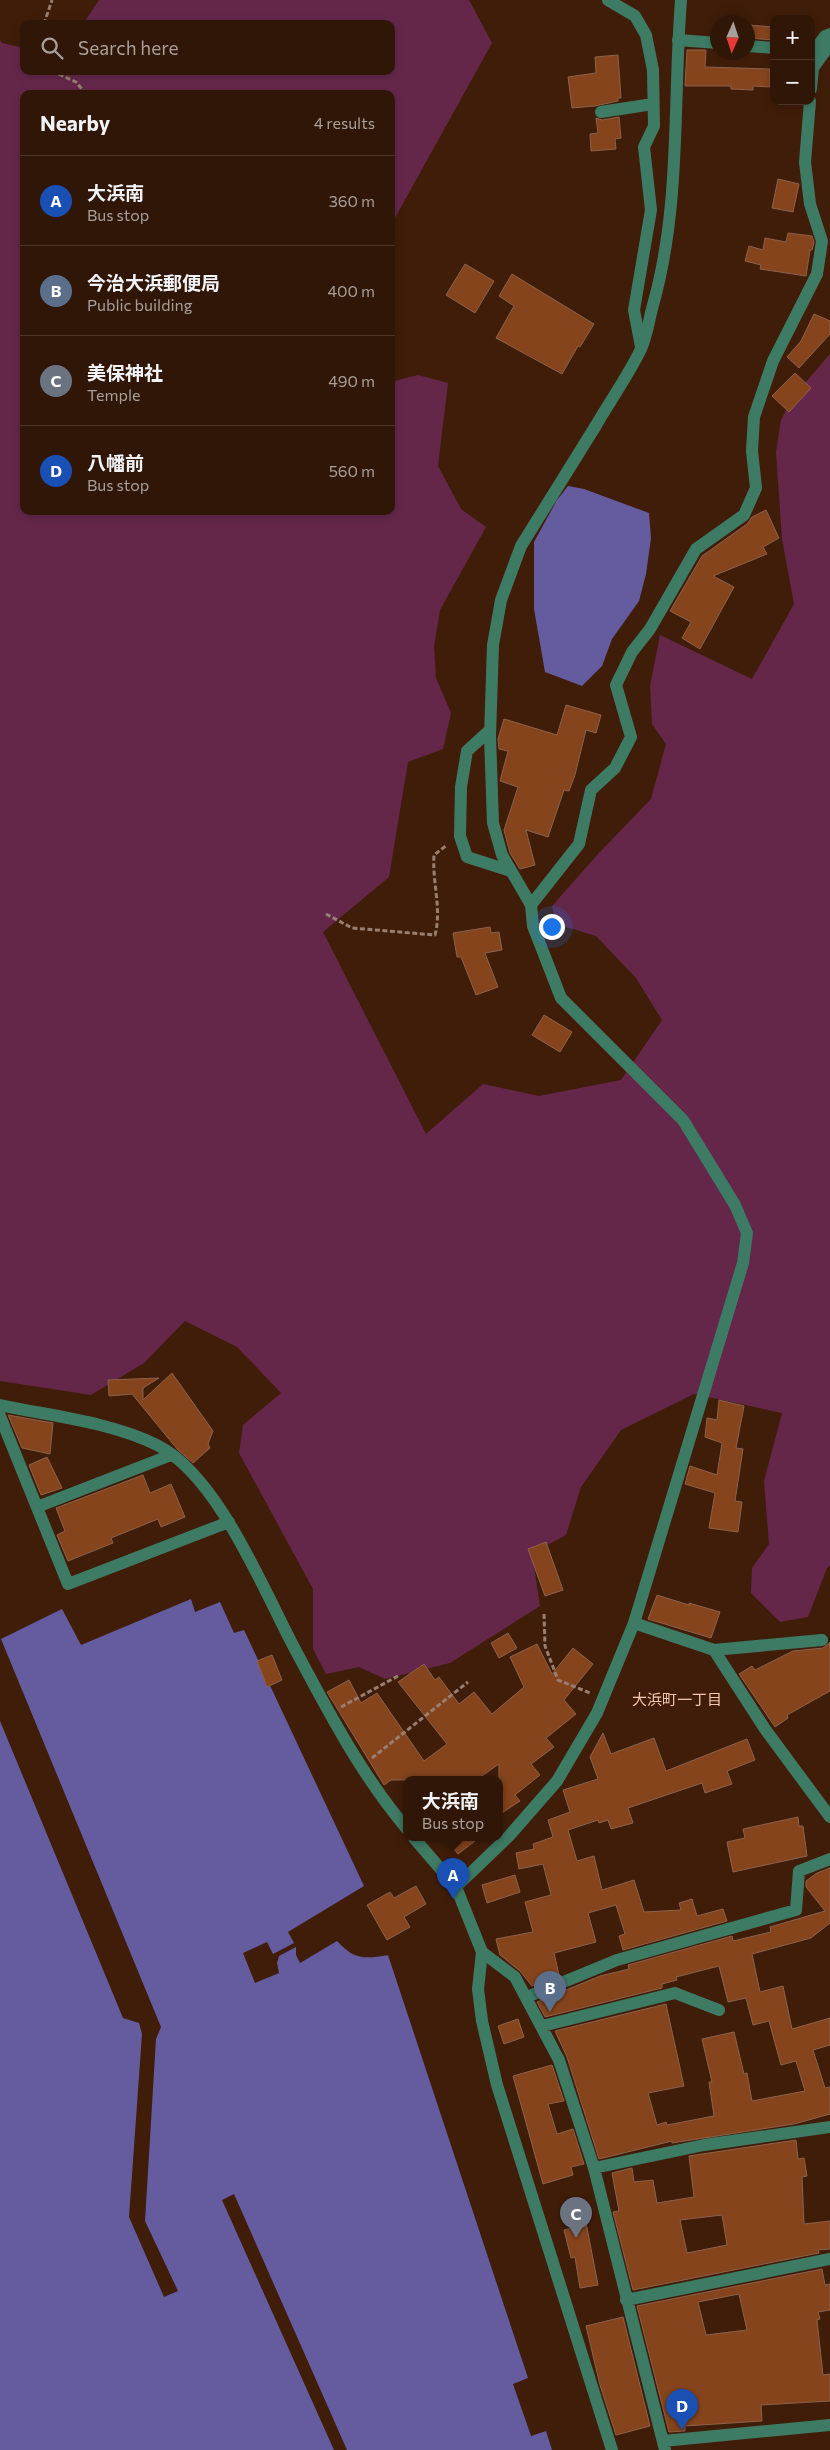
<!DOCTYPE html>
<html lang="en">
<head>
<meta charset="utf-8">
<style>
	body { margin:0; font-family:Commissioner,"Noto Sans JP",sans-serif; background:#381f11; color:#f1f3f6 }
	.controls { position:absolute; right:15px; top:15px; display:grid; overflow:hidden; border-radius:10px; box-shadow:0 2px 8px #0003 }
	.controls button { width:45px; height:45px; display:grid; place-items:center; padding:0; border:0; border-bottom:1px solid #4b3528; background:#301607; color:#f1f3f6; font:25px sans-serif }
	.compass { position:absolute; left:710px; top:15px; width:45px; height:45px; border-radius:50%; background:#301607; box-shadow:0 2px 8px #0003; rotate:183deg }
	.you { position:absolute; left:551px; top:926px; width:18px; height:18px; margin:-12px; border:4px solid #fff; border-radius:50%; background:#1a73e8; box-shadow:0 0 0 8px #1a73e833 }
	.badge { display:grid; place-items:center; width:32px; height:32px; border-radius:50%; background:#8c9099; color:#fff; font-size:16px; font-weight:700 }
	.pin { position:absolute; translate:-50% -41px; filter:drop-shadow(0 1px 2px #0008) }
	.pin::after { content:''; position:absolute; top:26px; width:18px; height:15px; background:inherit; clip-path:polygon(0 0,100% 0,50% 100%) }
	.popup { position:absolute; left:403px; top:1776px; width:100px; height:65px; box-sizing:border-box; display:grid; place-content:center; border-radius:10px; background:#301607; filter:drop-shadow(0 1px 4px #0005); font-size:16px; white-space:nowrap; color:#a89f9b }
	.popup b { font-size:19px; color:#f1f3f6 }
	.popup::after { content:''; position:absolute; left:50%; top:100%; margin-left:-10px; border:10px solid transparent; border-top-color:#301607 }
	.list { margin:0; padding:0; list-style:none }
	h2 { display:flex; justify-content:space-between; align-items:center; height:65px; margin:0; padding:0 20px; font-size:21px }
	h2 small { font-size:16px; font-weight:400; color:#a89f9b }
	.list li { display:grid; grid-template-columns:32px 1fr auto; gap:15px; align-items:center; box-sizing:border-box; height:90px; padding:0 20px; border-top:1px solid #4b3528 }
	.list b { display:block; font-size:19px; white-space:nowrap }
	.list p { margin:0; font-size:16px; white-space:nowrap; color:#a89f9b }
	.list em { font-size:16px; font-style:normal; color:#a89f9b }
	.icon { flex:none; width:28px; height:28px; fill:none; stroke:currentColor; stroke-width:2; stroke-linecap:round; stroke-linejoin:round }
	.map { position:relative; flex:none; width:830px; height:2450px; overflow:hidden }
	.search { position:absolute; background:#301607; box-shadow:0 2px 8px #0003; left:20px; top:20px; width:375px; height:55px; display:flex; align-items:center; gap:12px; box-sizing:border-box; padding:0 18px; border-radius:10px; color:#a89f9b; font-size:19px }
	.panel { position:absolute; background:#301607; box-shadow:0 2px 8px #0003; left:20px; top:90px; width:375px; height:425px; border-radius:10px }
	.map>svg:first-child { display:block }
	.green { fill:#64274a }
	.water { fill:#645c9f }
	.building { fill:#86441d; stroke:#8b624d; fill-rule:evenodd }
	.lines { fill:none; stroke-linecap:round; stroke-linejoin:round }
	.path { stroke:#997f71; stroke-width:3; stroke-dasharray:5 2.5; stroke-linecap:butt }
	.minor { stroke:#3e7b65; stroke-width:12 }
	.tertiary { stroke:#3e7b65; stroke-width:12 }
	.labels { text-anchor:middle; dominant-baseline:central; stroke-width:4; stroke-linejoin:round; paint-order:stroke }
	.neighbourhood-label { font-size:15px; fill:#f6c7af; stroke:#401d09 }
</style>
</head>
<body>
<div class="map">
<svg width="830" height="2450" viewBox="0 0 830 2450">
	<rect width="100%" height="100%" fill="#401d09"/>
	<!-- green -->
	<path class="green" d="M 99,0 L 469,0 L 492,43 L 391,225 L 391,94 L 24,94 L 24,511 L 391,511 L 391,382 L 418,375 L 448,383 L 438,466 L 461,509 L 486,527 L 440,610 L 434,647 L 436,678 L 451,713 L 443,749 L 408,762 L 389,877 L 323,932 L 426,1134 L 483,1084 L 539,1096 L 621,1080 L 662,1020 L 636,978 L 596,936 L 556,924 L 552,906 L 598,854 L 651,799 L 666,744 L 652,724 L 650,686 L 660,635 L 752,679 L 794,604 L 782,539 L 776,452 L 781,420 L 793,397 L 830,354 L 830,1566 L 827,1568 L 808,1617 L 780,1622 L 751,1593 L 752,1568 L 769,1544 L 764,1481 L 782,1413 L 694,1394 L 621,1430 L 581,1487 L 566,1535 L 532,1553 L 540,1606 L 450,1663 L 385,1679 L 359,1667 L 326,1674 L 313,1649 L 313,1589 L 239,1453 L 243,1425 L 281,1393 L 237,1347 L 185,1321 L 144,1363 L 91,1395 L 0,1381 L 0,40 L 2,43 L 24,48 L 24,71 L 391,71 L 391,24 L 83,24 Z"/>
	<!-- water -->
	<path class="water" d="M 568,486 L 584,489 L 649,513 L 651,538 L 646,574 L 639,601 L 612,639 L 602,666 L 582,686 L 545,672 L 534,609 L 534,542 L 557,500 Z
		M 191,1599 L 195,1612 L 220,1602 L 234,1633 L 244,1630 L 364,1886 L 288,1932 L 294,1943 L 273,1954 L 267,1942 L 243,1953 L 255,1983 L 279,1973 L 277,1963 L 279,1956 L 296,1947 L 296,1955 L 300,1963 L 337,1941 C 354,1960 365,1959 388,1955 L 528,2378 L 513,2384 L 531,2436 L 546,2431 L 552,2450 L 347,2450 L 234,2194 L 222,2200 L 334,2450 L 0,2450 L 0,1721 L 123,2018 L 139,2023 L 142,2034 L 129,2217 L 164,2297 L 178,2291 L 145,2221 L 156,2039 L 161,2027 L 1,1639 L 62,1609 L 81,1645 Z"/>
	<!-- building -->
	<path class="building" d="M 748,25 L 774,27 L 774,40 L 748,38 Z
		M 687,50 L 706,50 L 705,67 L 770,69 L 770,87 L 753,86 L 753,90 L 731,89 L 731,86 L 685,86 Z
		M 618,55 L 621,98 L 618,98 L 618,101 L 595,106 L 572,108 L 568,77 L 596,73 L 595,57 Z
		M 619,117 L 621,138 L 615,139 L 616,149 L 591,151 L 590,134 L 598,133 L 596,118 L 602,120 Z
		M 778,179 L 799,184 L 793,212 L 772,208 Z
		M 788,233 L 812,236 L 814,242 L 812,250 L 810,250 L 806,276 L 760,269 L 761,265 L 745,261 L 749,246 L 763,250 L 765,238 L 786,242 Z
		M 465,264 L 494,281 L 475,313 L 446,295 Z
		M 512,274 L 594,324 L 580,347 L 578,346 L 562,374 L 496,338 L 514,306 L 499,296 Z
		M 814,314 L 830,321 L 830,334 L 799,368 L 787,357 L 801,341 Z
		M 795,373 L 811,388 L 789,412 L 772,396 Z
		M 766,510 L 779,538 L 763,547 L 767,554 L 713,576 L 734,587 L 700,649 L 682,638 L 691,622 L 670,611 L 702,556 L 747,524 L 752,517 Z
		M 566,705 L 601,715 L 596,733 L 586,730 L 575,775 L 569,791 L 564,790 L 548,837 L 526,830 L 535,865 L 520,869 L 510,853 L 504,830 L 518,787 L 500,781 L 508,751 L 499,749 L 498,739 L 504,719 L 557,735 Z
		M 490,927 L 491,933 L 499,932 L 502,950 L 485,953 L 498,987 L 476,995 L 461,957 L 457,957 L 453,933 Z
		M 544,1015 L 572,1032 L 560,1052 L 532,1035 Z
		M 172,1373 L 213,1431 L 208,1444 L 210,1448 L 193,1463 L 178,1450 L 132,1394 L 109,1396 L 108,1380 L 159,1378 L 143,1388 L 143,1400 Z
		M 719,1400 L 744,1406 L 736,1448 L 743,1449 L 735,1501 L 742,1502 L 738,1532 L 709,1528 L 715,1493 L 685,1484 L 690,1466 L 717,1475 L 722,1443 L 705,1437 L 707,1418 L 717,1420 Z
		M 8,1415 L 53,1423 L 50,1454 L 22,1448 Z
		M 47,1457 L 62,1488 L 41,1495 L 29,1465 Z
		M 143,1475 L 150,1493 L 171,1484 L 185,1517 L 161,1527 L 158,1519 L 111,1538 L 113,1543 L 68,1561 L 57,1535 L 65,1531 L 56,1508 Z
		M 546,1542 L 563,1590 L 545,1596 L 528,1549 Z
		M 657,1595 L 689,1605 L 689,1603 L 720,1612 L 711,1638 L 648,1619 Z
		M 508,1633 L 517,1648 L 499,1658 L 491,1643 Z
		M 830,1642 L 830,1691 L 787,1715 L 788,1718 L 775,1727 L 739,1674 L 752,1666 L 755,1670 L 793,1651 L 823,1648 Z
		M 537,1644 L 552,1674 L 573,1648 L 593,1664 L 564,1700 L 576,1714 L 546,1738 L 554,1747 L 531,1764 L 540,1775 L 515,1795 L 520,1801 L 499,1815 L 499,1764 L 476,1780 L 391,1780 L 384,1785 L 327,1692 L 349,1680 L 361,1703 L 377,1693 L 424,1761 L 447,1744 L 398,1682 L 424,1664 L 435,1680 L 439,1677 L 459,1704 L 474,1692 L 492,1714 L 524,1687 L 510,1657 Z
		M 272,1655 L 282,1680 L 267,1687 L 257,1661 Z
		M 603,1733 L 611,1754 L 654,1738 L 666,1771 L 747,1739 L 755,1760 L 727,1771 L 732,1784 L 705,1793 L 702,1783 L 628,1808 L 633,1823 L 611,1829 L 608,1820 L 599,1823 L 598,1820 L 568,1830 L 577,1861 L 594,1856 L 602,1890 L 634,1880 L 644,1912 L 681,1910 L 679,1903 L 692,1899 L 697,1916 L 723,1909 L 727,1921 L 623,1950 L 619,1936 L 625,1934 L 616,1905 L 588,1913 L 596,1942 L 554,1953 L 559,1975 L 532,1986 L 520,1971 L 500,1955 L 496,1939 L 533,1932 L 525,1902 L 551,1895 L 543,1864 L 519,1869 L 516,1853 L 534,1849 L 533,1844 L 553,1837 L 548,1820 L 570,1812 L 563,1790 L 598,1779 L 590,1757 Z
		M 798,1817 L 799,1826 L 803,1826 L 807,1856 L 733,1872 L 727,1842 L 745,1838 L 743,1829 Z
		M 445,1838 L 479,1838 L 458,1854 Z
		M 830,1868 L 830,1923 L 811,1938 L 752,1954 L 760,1992 L 783,1986 L 792,2029 L 830,2018 L 830,2045 L 813,2050 L 825,2088 L 830,2087 L 830,2114 L 794,2124 L 672,2143 L 672,2141 L 599,2159 L 567,2057 L 555,2031 L 666,2004 L 684,2086 L 648,2093 L 657,2125 L 666,2122 L 667,2125 L 714,2116 L 709,2082 L 712,2082 L 702,2039 L 734,2032 L 744,2074 L 747,2073 L 752,2101 L 805,2091 L 796,2061 L 781,2065 L 769,2021 L 753,2025 L 746,1998 L 728,2002 L 719,1966 L 676,1977 L 677,1980 L 662,1984 L 662,1988 L 545,2017 L 537,2002 L 600,1976 L 629,1969 L 628,1965 L 732,1936 L 733,1941 L 771,1932 L 770,1927 L 825,1911 L 806,1887 L 806,1881 L 817,1873 Z
		M 515,1875 L 520,1892 L 487,1903 L 482,1885 Z
		M 416,1886 L 426,1904 L 404,1917 L 410,1927 L 387,1940 L 367,1905 L 390,1892 L 394,1898 Z
		M 518,2019 L 524,2037 L 504,2044 L 498,2026 Z
		M 552,2065 L 564,2101 L 548,2104 L 557,2134 L 573,2129 L 584,2164 L 571,2167 L 573,2175 L 543,2184 L 513,2076 Z
		M 796,2140 L 798,2159 L 804,2158 L 807,2176 L 802,2177 L 804,2224 L 830,2221 L 830,2249 L 818,2250 L 819,2253 L 633,2290 L 613,2212 L 619,2211 L 612,2173 L 632,2168 L 634,2182 L 653,2180 L 657,2203 L 694,2197 L 689,2156 ZM 722,2215 L 727,2245 L 687,2253 L 680,2220 Z
		M 584,2212 L 598,2285 L 580,2288 L 575,2257 L 571,2258 L 564,2230 L 572,2228 L 569,2216 Z
		M 822,2269 L 825,2285 L 830,2284 L 830,2310 L 818,2312 L 820,2319 L 817,2320 L 823,2375 L 830,2374 L 830,2401 L 761,2405 L 762,2421 L 685,2426 L 685,2431 L 669,2432 L 637,2306 ZM 739,2294 L 747,2330 L 706,2335 L 698,2302 Z
		M 623,2317 L 650,2426 L 616,2435 L 600,2385 L 586,2326 Z"/>
	<g class="lines">
		<!-- path -->
		<path class="path" d="M 44,24 L 52,0
			M 52,71 L 76,82 L 86,94
			M 326,914 L 352,928 L 435,935 C 442,909 432,882 434,855 L 447,845
			M 544,1614 L 545,1646 L 558,1680 L 590,1693
			M 341,1707 L 398,1676
			M 372,1758 L 468,1682"/>
		<!-- minor -->
		<path class="minor" d="M 608,0 L 635,16 L 646,35 L 653,70 L 654,126 L 644,147 L 651,210 L 634,310 L 641,347
			M 678,40 L 718,43
			M 748,46 L 774,48
			M 811,51 L 813,52 L 825,36 L 830,34
			M 811,89 L 813,68 L 830,44
			M 601,112 L 653,104
			M 595,427 L 521,546 L 501,600 L 493,645 L 490,736 L 493,823 L 502,855 L 531,905 L 579,844 L 591,790 L 615,768 L 631,737 L 616,685 L 632,652 L 650,629 L 696,549 L 744,515 L 756,488 L 752,451 L 754,417 L 773,361 L 817,274 L 822,241 L 810,204 L 805,162 L 810,101
			M 490,730 L 467,751 L 461,787 L 460,836 L 467,857 L 511,871
			M 0,1405 C 51,1416 111,1422 157,1445 C 219,1476 264,1592 297,1653 C 329,1713 362,1776 407,1829
			M 0,1416 L 68,1584 L 229,1522
			M 37,1507 L 171,1455
			M 634,1623 L 714,1650 L 822,1640
			M 714,1650 L 765,1729 L 830,1817
			M 414,1838 L 456,1887
			M 482,1952 L 515,1977 L 559,2060 L 594,2168 L 665,2450
			M 527,1997 L 617,1960 L 796,1910 L 799,1871 L 830,1859
			M 542,2026 L 675,1993 L 719,2010
			M 594,2168 L 704,2145 L 830,2127
			M 626,2300 L 830,2259
			M 663,2441 L 830,2425"/>
		<!-- tertiary -->
		<path class="tertiary" d="M 595,427 C 610,401 628,376 641,349 C 647,336 649,319 653,305 C 681,206 673,101 681,0
			M 531,905 L 533,926 L 561,998 L 683,1120 L 735,1205 L 747,1233 L 743,1263 L 634,1623 L 597,1713 L 557,1781 L 509,1836 L 456,1887 L 482,1952 L 478,1989 L 482,2021 L 497,2085 L 612,2450"/>
	</g>
	<g class="labels">
		<!-- neighbourhood labels -->
		<g class="neighbourhood-label">
			<text x="677" y="1699">大浜町一丁目</text>
		</g>
	</g>
</svg>
<div class="controls">
<button>+</button>
<button>−</button>
</div>
<svg class="compass" viewBox="-18 -18 36 36"><path d="M0-13l5 13h-10z" fill="#e53935"/><path d="M0 13l5-13h-10z" fill="#a89f9b"/></svg>
<div class="you"></div>
<div class="pin badge" style="left:453px;top:1899px;background:#1a4fb4">A</div>
<div class="popup"><b>大浜南</b>Bus stop</div>
<div class="pin badge" style="left:550px;top:2012px;background:#5c6f8a">B</div>
<div class="pin badge" style="left:576px;top:2238px;background:#6b7280">C</div>
<div class="pin badge" style="left:682px;top:2430px;background:#1a4fb4">D</div>
<div class="search"><svg class="icon" aria-label="search" viewBox="0 0 24 24"><circle cx="10" cy="10" r="6"/><path d="M15 15l6 6"/></svg>Search here</div>
<section class="panel">
<h2>Nearby<small>4 results</small></h2>
<ul class="list">
<li><span class="badge" style="background:#1a4fb4">A</span><div><b>大浜南</b><p>Bus stop</p></div><em>360 m</em></li>
<li><span class="badge" style="background:#5c6f8a">B</span><div><b>今治大浜郵便局</b><p>Public building</p></div><em>400 m</em></li>
<li><span class="badge" style="background:#6b7280">C</span><div><b>美保神社</b><p>Temple</p></div><em>490 m</em></li>
<li><span class="badge" style="background:#1a4fb4">D</span><div><b>八幡前</b><p>Bus stop</p></div><em>560 m</em></li>
</ul>
</section>
</div>
</body>
</html>
